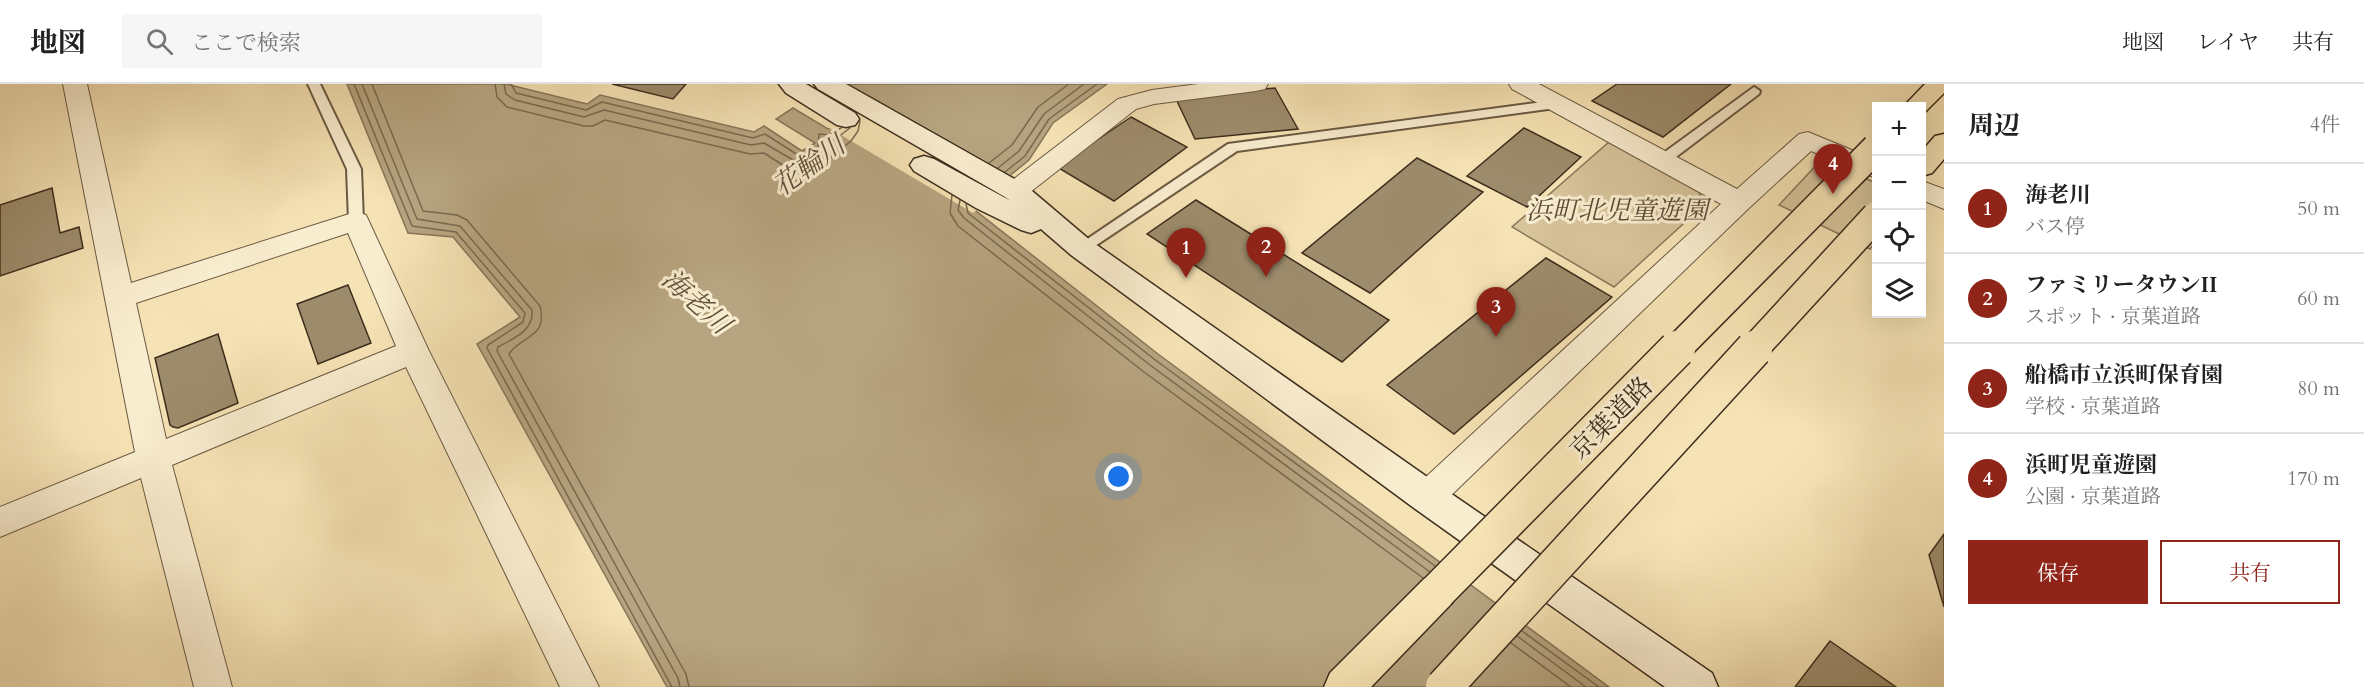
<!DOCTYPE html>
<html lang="ja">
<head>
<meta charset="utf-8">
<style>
	body { margin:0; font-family:Cardo,"Noto Serif JP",serif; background:#f6f6f6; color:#222 }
	.controls { position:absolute; right:18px; top:18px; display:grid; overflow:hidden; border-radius:0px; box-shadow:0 6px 24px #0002 }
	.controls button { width:54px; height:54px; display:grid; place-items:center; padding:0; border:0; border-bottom:2px solid #e0e0e0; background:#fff; color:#222; font:30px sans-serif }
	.you { position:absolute; left:1119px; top:393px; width:21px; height:21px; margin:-15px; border:4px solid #fff; border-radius:50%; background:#1a73e8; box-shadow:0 0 0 9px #1a73e833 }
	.badge { display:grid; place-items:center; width:39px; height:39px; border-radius:50%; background:#8f2418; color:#fff; font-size:20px; font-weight:700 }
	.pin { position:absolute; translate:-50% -50px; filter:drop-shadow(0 2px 3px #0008) }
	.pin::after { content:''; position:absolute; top:32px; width:21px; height:18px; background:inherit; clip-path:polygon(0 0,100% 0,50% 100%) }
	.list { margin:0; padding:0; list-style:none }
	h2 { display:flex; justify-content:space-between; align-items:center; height:78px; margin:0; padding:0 24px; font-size:26px }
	h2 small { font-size:20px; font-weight:400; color:#767676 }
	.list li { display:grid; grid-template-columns:39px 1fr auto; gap:18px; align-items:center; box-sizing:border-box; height:90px; padding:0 24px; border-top:2px solid #e0e0e0 }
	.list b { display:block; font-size:22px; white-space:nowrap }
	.list p { margin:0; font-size:20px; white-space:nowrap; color:#767676 }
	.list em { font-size:20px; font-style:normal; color:#767676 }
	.actions { display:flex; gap:12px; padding:18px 24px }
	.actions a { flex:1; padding:14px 0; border:2px solid #8f2418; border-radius:0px; text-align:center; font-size:21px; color:#8f2418 }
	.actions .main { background:#8f2418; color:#fff }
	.icon { flex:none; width:33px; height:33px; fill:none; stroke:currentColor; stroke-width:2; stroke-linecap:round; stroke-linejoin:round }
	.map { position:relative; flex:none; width:1944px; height:603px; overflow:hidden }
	header { display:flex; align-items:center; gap:36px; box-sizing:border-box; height:84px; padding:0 30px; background:#fff; border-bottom:2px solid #e0e0e0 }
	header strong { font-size:28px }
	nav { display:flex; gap:33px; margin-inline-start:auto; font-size:21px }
	.search { width:420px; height:54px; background:#f6f6f6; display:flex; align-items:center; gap:15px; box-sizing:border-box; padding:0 21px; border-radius:0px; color:#767676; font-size:22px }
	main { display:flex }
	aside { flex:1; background:#fff }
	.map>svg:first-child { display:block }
	.green { fill:#d7c49b; stroke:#8a785c; stroke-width:1.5 }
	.water { fill:#b7a581; stroke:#867559; stroke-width:1.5 }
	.pier { fill:#f6e3b5 }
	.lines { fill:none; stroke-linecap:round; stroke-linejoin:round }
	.shore { stroke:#7a694f; stroke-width:1.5 }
	.building { fill:#9d8c6c; stroke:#3d2d1d; stroke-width:1.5 }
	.lane-casing { stroke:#6b5a43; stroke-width:4 }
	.street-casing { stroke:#6b5a43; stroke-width:2 }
	.secondary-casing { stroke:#3d2d1d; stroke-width:3 }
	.highway-casing { stroke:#3d2d1d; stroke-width:3 }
	.lane { fill:#f9edcf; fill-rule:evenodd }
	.street { fill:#f9edcf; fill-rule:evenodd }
	.secondary { fill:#f9edcf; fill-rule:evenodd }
	.highway { fill:#f6e3b5; fill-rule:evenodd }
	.highway-bridge-far1-casing { stroke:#3d2d1d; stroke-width:31; stroke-linecap:butt }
	.highway-bridge-casing { stroke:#3d2d1d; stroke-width:39; stroke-linecap:butt }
	.highway-bridge-far1 { stroke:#f6e3b5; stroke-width:28 }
	.highway-bridge { stroke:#f6e3b5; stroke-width:36 }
	.labels { text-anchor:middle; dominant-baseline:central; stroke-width:6; stroke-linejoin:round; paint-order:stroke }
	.park-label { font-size:26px; font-style:italic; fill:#5c4b36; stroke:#f9edcf }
	.street-label { font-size:26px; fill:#3d2d1d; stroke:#f9edcf }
	.water-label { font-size:27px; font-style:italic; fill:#62513b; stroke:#f9edcf }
</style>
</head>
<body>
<header>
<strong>地図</strong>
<div class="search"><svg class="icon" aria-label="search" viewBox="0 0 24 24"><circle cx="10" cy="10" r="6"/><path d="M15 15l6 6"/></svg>ここで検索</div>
<nav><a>地図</a><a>レイヤ</a><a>共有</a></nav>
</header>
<main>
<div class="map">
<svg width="1944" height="603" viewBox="0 0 1944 603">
	<rect width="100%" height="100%" fill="#f6e3b5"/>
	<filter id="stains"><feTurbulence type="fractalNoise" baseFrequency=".00333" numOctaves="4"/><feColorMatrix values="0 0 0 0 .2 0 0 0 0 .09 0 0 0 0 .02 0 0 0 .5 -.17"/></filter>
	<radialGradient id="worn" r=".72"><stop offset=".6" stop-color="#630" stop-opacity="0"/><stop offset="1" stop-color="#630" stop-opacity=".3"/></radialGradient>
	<!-- green -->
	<path class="green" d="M 1609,58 L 1697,105 L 1705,120 L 1614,203 L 1512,143 Z
		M 1822,75 L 1876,99 L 1876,158 L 1870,165 L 1779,121 Z"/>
	<!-- water -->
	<path class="water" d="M 347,0 L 506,0 L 587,20 L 600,11 L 754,48 L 764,42 L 802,67 L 815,59 L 776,35 L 793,24 L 828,45 L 838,39 L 833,0 L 1107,0 L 1053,39 L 1029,76 L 971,123 L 1158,270 L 1609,603 L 667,603 L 477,260 L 520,233 L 453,153 L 408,149 Z"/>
	<!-- pier -->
	<path class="pier" d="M 828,0 L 849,0 L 1013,92 L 975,123 L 978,125 L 973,129 L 792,22 L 828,42 L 833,39 L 801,19 L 803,15 Z"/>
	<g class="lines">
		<!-- shore -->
		<path class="shore" d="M 354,0 L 412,142 L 456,148 L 525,229 L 523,238 L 488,261 L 487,264 L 672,603
			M 362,0 L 417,135 L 460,142 L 532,226 C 534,247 514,254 498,263 L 497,267 L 678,594 L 680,603
			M 372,0 L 423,127 L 457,131 L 467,136 L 540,222 C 548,255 521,251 509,270 L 686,590 L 689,603
			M 495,0 L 497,13 L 507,23 L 584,42 L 593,42 L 605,36 L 750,70 L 764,69 L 792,87 L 806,89 L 818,84 L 851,57 L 858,47 L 860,37
			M 504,0 L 506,10 L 515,16 L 584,33 L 604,26 L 751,61 L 764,59 L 793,76 L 808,78 L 815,75 L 830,59 L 850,44
			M 511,0 L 516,9 L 586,26 L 602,18 L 753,54 L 765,50 L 801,73 L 818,64 L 819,50 L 829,51 L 841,44
			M 989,79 L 1012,61 L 1038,23 L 1069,0
			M 998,84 L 1019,67 L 1044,30 L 1084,0
			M 1005,88 L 1025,72 L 1049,35 L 1097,0
			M 952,111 L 950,129 L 958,142 L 1144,288 L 1423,494
			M 960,116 L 958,126 L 964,134 L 1150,281 L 1430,488
			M 966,120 L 968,129 L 1154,275 L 1435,482
			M 1522,547 L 1599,603
			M 1517,552 L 1586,603
			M 1511,559 L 1571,603"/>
	</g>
	<!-- building -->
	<path class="building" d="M 612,0 L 686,0 L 673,15 Z
		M 1617,0 L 1731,0 L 1663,53 L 1592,17 Z
		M 1275,4 L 1298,45 L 1195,55 L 1175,13 Z
		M 1131,33 L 1187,63 L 1114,117 L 1057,83 Z
		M 1524,44 L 1581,73 L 1527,123 L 1467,92 Z
		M 1417,74 L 1483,108 L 1370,209 L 1302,169 Z
		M 52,104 L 60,149 L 79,143 L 83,164 L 0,192 L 0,121 Z
		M 1196,116 L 1389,236 L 1342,278 L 1147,150 Z
		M 1546,174 L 1612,213 L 1454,350 L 1387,301 Z
		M 348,201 L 371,259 L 318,280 L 297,220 Z
		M 218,250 L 238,319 L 178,344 L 173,343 L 170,341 L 155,274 Z
		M 1944,450 L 1944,523 L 1929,471 Z
		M 1830,557 L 1896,603 L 1795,603 Z"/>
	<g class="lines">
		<!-- lane casing -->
		<g class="lane-casing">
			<path id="lane" d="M 308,0 L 320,0 L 361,85 L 363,137 L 361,140 L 351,140 L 349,137 L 347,85 Z
				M 1754,3 L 1760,7 L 1759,10 L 1668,79 L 1658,79 L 1656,76 L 1658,73 Z
				M 1558,16 L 1564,20 L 1563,23 L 1237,67 L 1086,168 L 1081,169 L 1074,164 L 1228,60 Z"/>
		</g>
		<!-- street casing -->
		<g class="street-casing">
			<path id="street" d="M 63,0 L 87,0 L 131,199 L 346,131 L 356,128 L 366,131 L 429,267 L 599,603 L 560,603 L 406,283 L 172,381 L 232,603 L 194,603 L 141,394 L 0,453 L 0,423 L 135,368 ZM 348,149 L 396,262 L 166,355 L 136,219 Z
				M 1198,0 L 1268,0 L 1265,5 L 1256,7 L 1154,20 L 1136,25 L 1024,113 L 1015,116 L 1006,113 L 1002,107 L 1006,101 L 1118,15 L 1152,6 Z
				M 1509,0 L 1539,0 L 1737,105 L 1799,50 L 1808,48 L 1876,76 L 1876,94 L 1811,67 L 1749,124 L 1439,423 L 1427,427 L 1415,423 L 1410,413 L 1415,403 L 1721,120 L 1512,5 Z
				M 1922,97 L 1944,105 L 1944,125 L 1922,116 Z"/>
		</g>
		<!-- secondary casing -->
		<g class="secondary-casing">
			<path id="secondary" d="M 779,0 L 806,0 L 855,29 L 859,35 L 855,41 L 846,43 L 837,41 L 786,9 Z
				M 814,0 L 846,0 L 1025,101 L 1091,157 L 1440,402 L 1712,589 L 1718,603 L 1665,603 L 1414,424 L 1071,171 L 1041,145 L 1031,149 L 1021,146 L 976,124 L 914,87 L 910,81 L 914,75 L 924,72 L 934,75 L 1009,116 L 1005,113 L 818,5 Z"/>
		</g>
		<!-- highway casing -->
		<g class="highway-casing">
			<path id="highway" d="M 1925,0 L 1944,0 L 1944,9 L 1926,27 L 1922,29 L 1922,22 L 1904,22 Z
				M 1944,50 L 1944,75 L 1932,89 L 1922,92 L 1922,67 L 1935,52 Z
				M 1438,490 L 1452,495 L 1457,507 L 1452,519 L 1371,603 L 1324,603 L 1330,589 L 1424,495 Z"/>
		</g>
		<!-- lane -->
		<use href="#lane" class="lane"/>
		<!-- street -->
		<use href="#street" class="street"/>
		<!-- secondary -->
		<use href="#secondary" class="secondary"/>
		<!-- highway -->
		<use href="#highway" class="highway"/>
		<!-- highway-bridge-far1 casing -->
		<g class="highway-bridge-far1-casing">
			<path id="highway-bridge-far1" d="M 1676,266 L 1876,64
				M 1753,266 L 1876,132"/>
		</g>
		<!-- highway-bridge casing -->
		<g class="highway-bridge-casing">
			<path id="highway-bridge" d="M 1438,507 L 1677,265
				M 1444,603 L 1754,265"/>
		</g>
		<!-- highway-bridge-far1 -->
		<use href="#highway-bridge-far1" class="highway-bridge-far1"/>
		<!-- highway-bridge -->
		<use href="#highway-bridge" class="highway-bridge"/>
	</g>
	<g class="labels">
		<!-- park labels -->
		<g class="park-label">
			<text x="1617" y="126">浜町北児童遊園</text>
		</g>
		<!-- street labels -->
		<g class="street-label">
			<text transform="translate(1611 334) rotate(-45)">京葉道路</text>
		</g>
		<!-- water labels -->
		<g class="water-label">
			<text transform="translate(809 82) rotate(-36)">花輪川</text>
			<text transform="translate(696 218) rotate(42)">海老川</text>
		</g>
	</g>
	<rect width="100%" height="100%" filter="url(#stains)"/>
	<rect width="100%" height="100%" fill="url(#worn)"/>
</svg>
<div class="controls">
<button>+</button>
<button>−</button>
<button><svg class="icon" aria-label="locate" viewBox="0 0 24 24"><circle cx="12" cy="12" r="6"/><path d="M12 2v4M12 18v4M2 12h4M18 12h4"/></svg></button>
<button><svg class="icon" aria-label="layers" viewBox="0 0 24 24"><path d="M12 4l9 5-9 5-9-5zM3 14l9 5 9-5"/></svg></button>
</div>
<div class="you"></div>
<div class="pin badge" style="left:1186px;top:194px">1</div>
<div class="pin badge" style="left:1266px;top:193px">2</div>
<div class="pin badge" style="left:1496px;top:253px">3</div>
<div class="pin badge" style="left:1833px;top:110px">4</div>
</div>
<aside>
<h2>周辺<small>4件</small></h2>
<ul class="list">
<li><span class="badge">1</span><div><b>海老川</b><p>バス停</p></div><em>50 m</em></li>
<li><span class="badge">2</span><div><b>ファミリータウンII</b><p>スポット · 京葉道路</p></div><em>60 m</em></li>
<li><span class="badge">3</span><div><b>船橋市立浜町保育園</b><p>学校 · 京葉道路</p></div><em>80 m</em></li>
<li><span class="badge">4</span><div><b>浜町児童遊園</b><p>公園 · 京葉道路</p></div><em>170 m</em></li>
</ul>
<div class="actions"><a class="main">保存</a><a>共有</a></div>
</aside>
</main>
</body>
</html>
